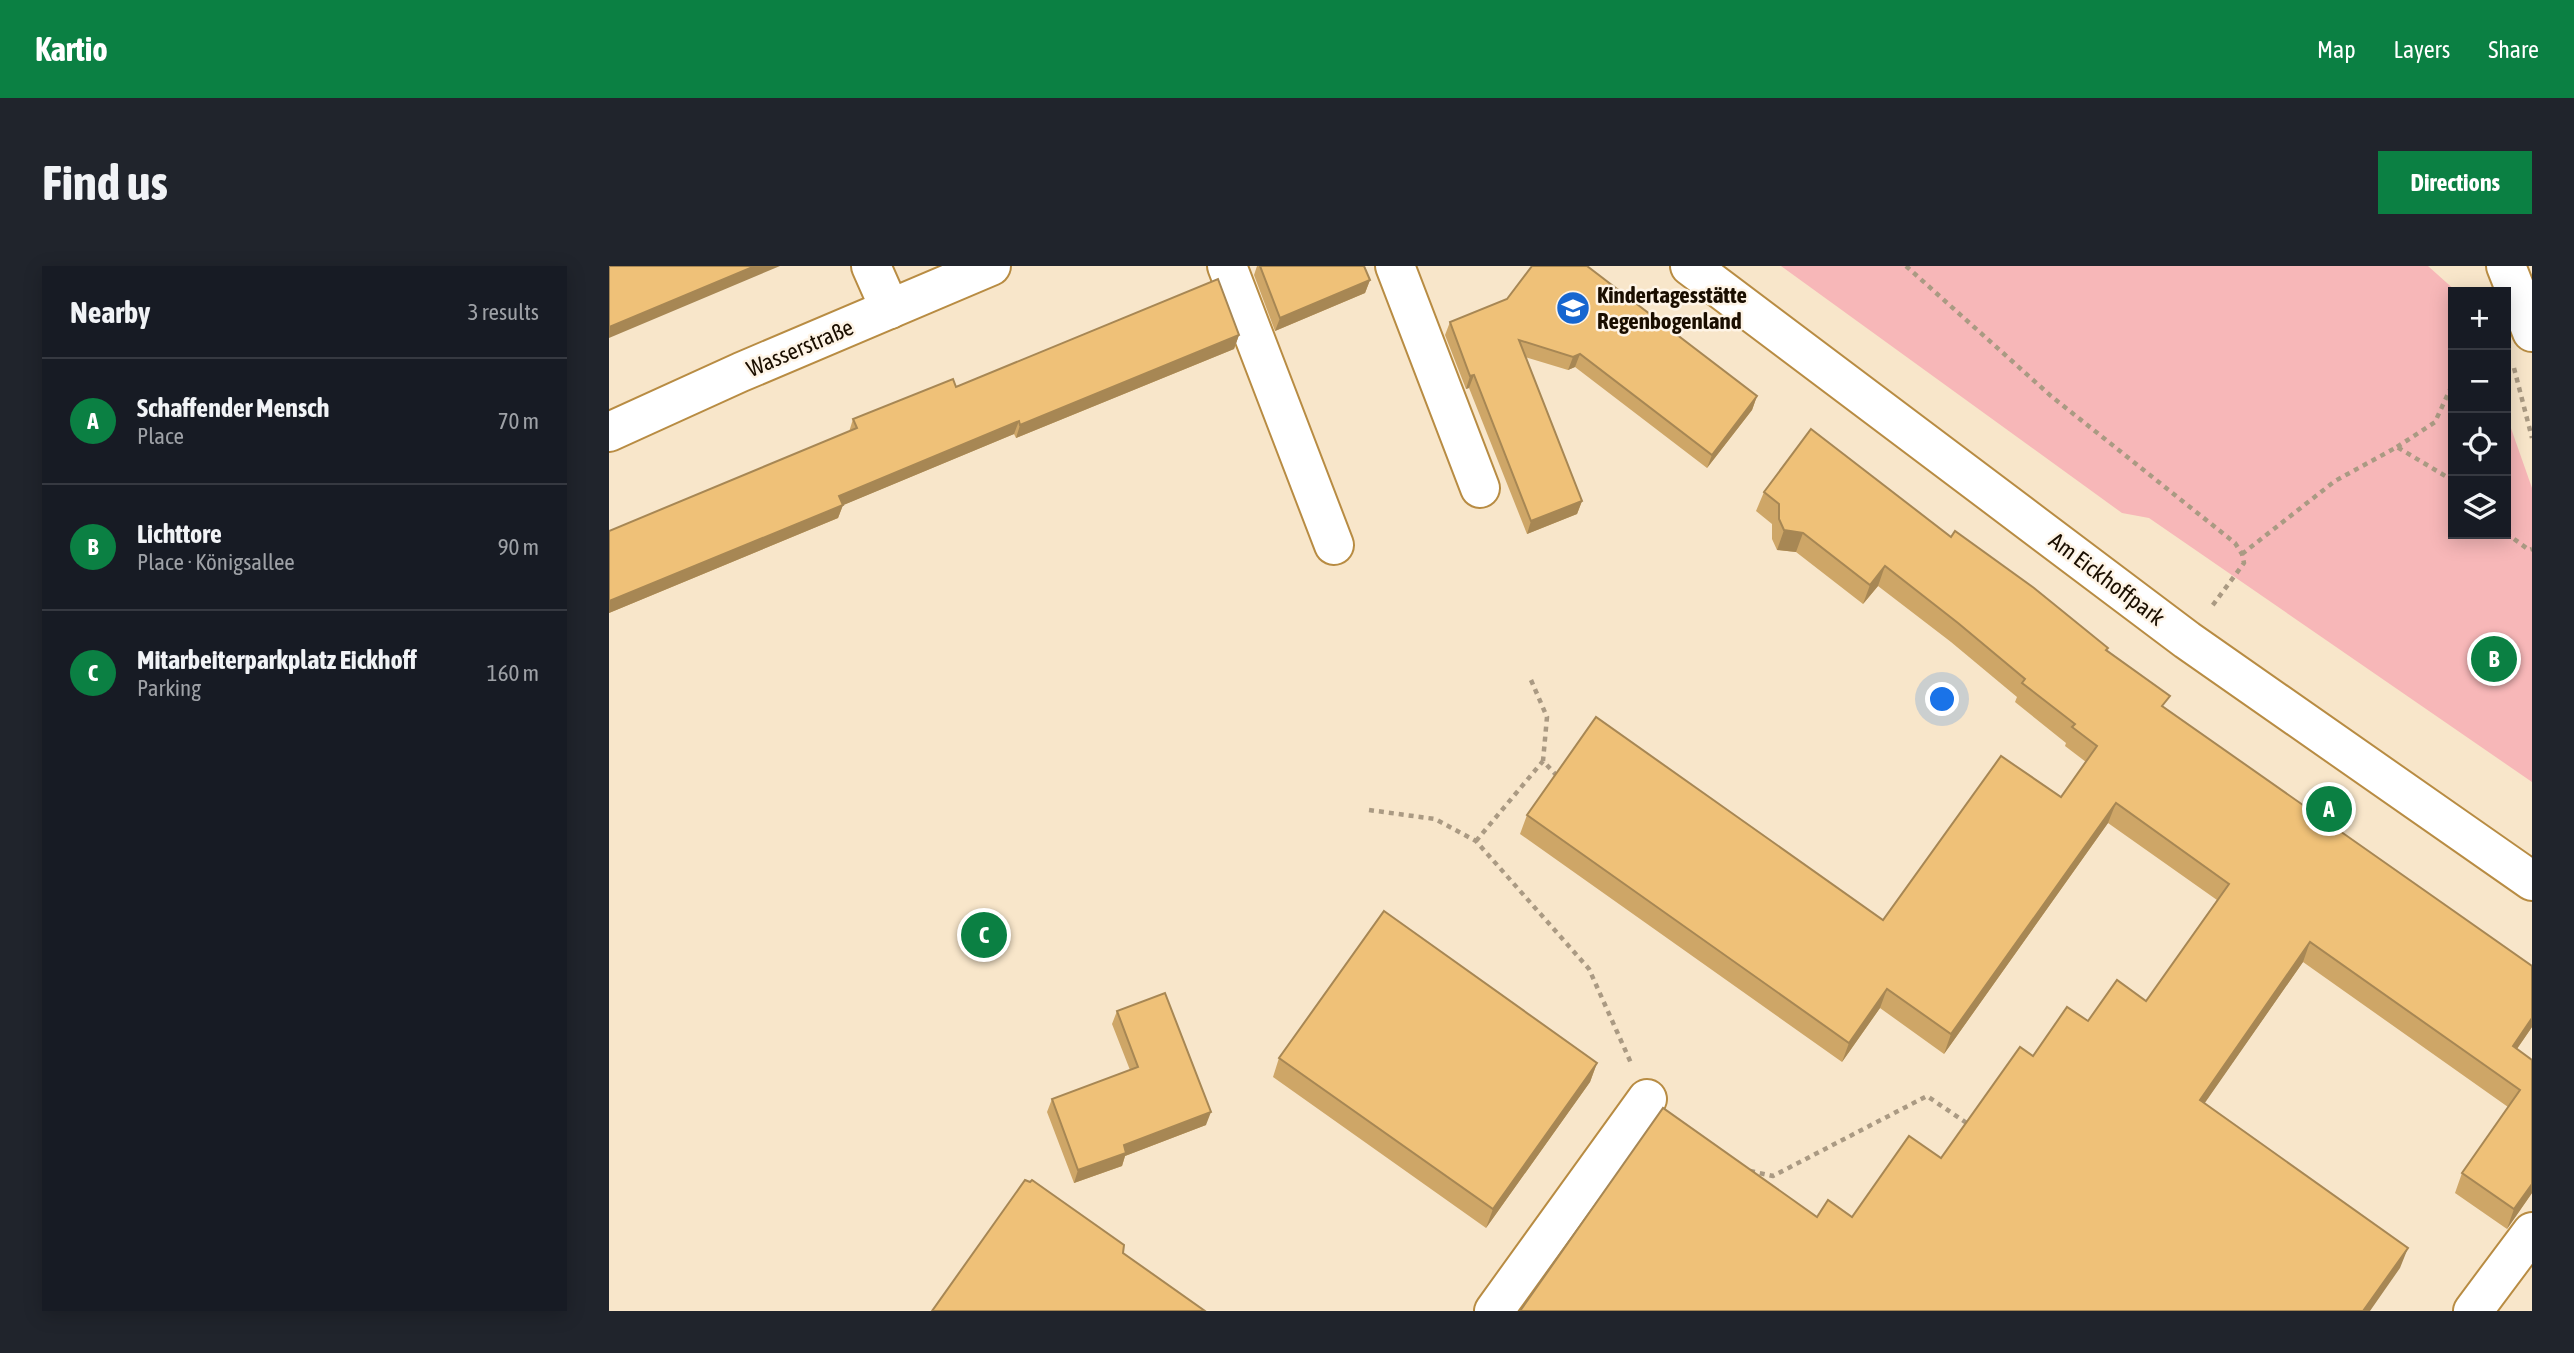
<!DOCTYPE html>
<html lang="en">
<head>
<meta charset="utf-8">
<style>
	body { margin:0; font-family:"Asap Condensed",sans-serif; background:#20242c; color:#f1f3f6 }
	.controls { position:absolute; right:21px; top:21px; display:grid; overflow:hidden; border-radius:0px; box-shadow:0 4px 18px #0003 }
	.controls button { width:63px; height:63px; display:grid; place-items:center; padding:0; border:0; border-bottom:2px solid #363941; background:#171b24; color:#f1f3f6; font:35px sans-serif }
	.you { position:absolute; left:1334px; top:434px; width:24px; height:24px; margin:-18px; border:5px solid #fff; border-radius:50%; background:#1a73e8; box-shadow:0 0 0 10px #1a73e833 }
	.badge { display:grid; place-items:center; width:46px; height:46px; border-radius:50%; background:#0b8043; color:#fff; font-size:23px; font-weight:700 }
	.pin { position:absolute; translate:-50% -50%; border:4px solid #fff; box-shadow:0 2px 7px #0006 }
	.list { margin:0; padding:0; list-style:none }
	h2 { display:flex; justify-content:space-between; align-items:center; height:91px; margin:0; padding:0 28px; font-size:30px }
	h2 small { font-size:23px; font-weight:400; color:#9ea1a6 }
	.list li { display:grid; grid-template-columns:46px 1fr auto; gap:21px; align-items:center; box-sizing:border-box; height:126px; padding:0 28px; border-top:2px solid #363941 }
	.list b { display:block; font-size:26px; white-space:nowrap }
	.list p { margin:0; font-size:23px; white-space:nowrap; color:#9ea1a6 }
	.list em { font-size:23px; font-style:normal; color:#9ea1a6 }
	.icon { flex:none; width:38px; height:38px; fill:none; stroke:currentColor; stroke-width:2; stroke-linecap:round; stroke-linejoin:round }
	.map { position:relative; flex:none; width:1923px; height:1045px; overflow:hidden; border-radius:0px }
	header { display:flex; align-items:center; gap:42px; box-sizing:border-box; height:98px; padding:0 35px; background:#0b8043; color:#fff }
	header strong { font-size:33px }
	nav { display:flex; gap:38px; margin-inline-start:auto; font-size:24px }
	.intro { display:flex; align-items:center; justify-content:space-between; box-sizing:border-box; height:168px; padding:0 42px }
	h1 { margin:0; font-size:49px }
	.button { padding:18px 32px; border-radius:0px; background:#0b8043; color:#fff; font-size:24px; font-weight:700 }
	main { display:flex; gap:42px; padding:0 42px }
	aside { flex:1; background:#171b24; border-radius:0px; box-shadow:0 4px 18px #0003 }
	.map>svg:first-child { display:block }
	.green { fill:#f7b7b8 }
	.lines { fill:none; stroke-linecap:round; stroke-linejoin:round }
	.minor-casing { stroke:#b88c43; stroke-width:42 }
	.major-casing { stroke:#b88c43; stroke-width:42 }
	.path { stroke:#aa9a83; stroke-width:4.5; stroke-dasharray:5 5; stroke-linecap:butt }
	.minor { stroke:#fff; stroke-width:38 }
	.major { stroke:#fff; stroke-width:38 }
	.wall { fill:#cea667 }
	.shaded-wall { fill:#a78754 }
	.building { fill:#efc178; stroke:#a78754; stroke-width:2 }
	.labels { text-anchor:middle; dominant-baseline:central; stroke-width:5; stroke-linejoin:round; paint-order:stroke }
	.poi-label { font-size:23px; font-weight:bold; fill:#1a0e00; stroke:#fef4e6; text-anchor:start }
	.street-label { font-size:23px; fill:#1a0e00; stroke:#fef4e6 }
</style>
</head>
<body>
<header>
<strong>Kartio</strong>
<nav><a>Map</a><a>Layers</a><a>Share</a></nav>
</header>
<div class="intro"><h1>Find us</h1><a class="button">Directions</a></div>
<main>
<aside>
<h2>Nearby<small>3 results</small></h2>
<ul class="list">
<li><span class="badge">A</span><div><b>Schaffender Mensch</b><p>Place</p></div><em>70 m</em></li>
<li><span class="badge">B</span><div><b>Lichttore</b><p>Place · Königsallee</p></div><em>90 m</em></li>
<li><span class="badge">C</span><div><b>Mitarbeiterparkplatz Eickhoff</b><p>Parking</p></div><em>160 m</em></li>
</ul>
</aside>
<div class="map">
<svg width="1923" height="1045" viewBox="0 0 1923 1045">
	<rect width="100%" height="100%" fill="#f8e6ca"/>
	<!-- green -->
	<path class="green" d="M 1172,0 L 1819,0 L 1848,26 L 1844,26 L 1844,268 L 1897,268 L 1897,148 L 1923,222 L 1923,516 L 1540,252 L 1513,247 Z"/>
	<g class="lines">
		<!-- minor casing -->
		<g class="minor-casing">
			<path id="minor" d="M 262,0 L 281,43
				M 618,0 L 725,279
				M 786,0 L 871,222
				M 1081,0 L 1578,374 L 1923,615
				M 885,1045 L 1038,833
				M 1864,1045 L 1923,966"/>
		</g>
		<!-- major casing -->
		<g class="major-casing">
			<path id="major" d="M 1897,0 L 1923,66
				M 0,166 L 132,106 L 382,0"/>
		</g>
		<!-- path -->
		<path class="path" d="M 1297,0 L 1442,130 L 1626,277 L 1633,288 L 1635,297 L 1601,343
			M 1905,102 L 1923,172
			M 1788,181 L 1826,156 L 1844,117
			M 1897,267 L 1920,284 L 1923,283
			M 1633,288 L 1726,215 L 1788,181 L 1843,214 L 1842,236 L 1844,237
			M 922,414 L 938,451 L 934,495 L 950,512
			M 760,544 L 826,553 L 867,575 L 980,703 L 1022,797
			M 867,575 L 934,495
			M 1141,905 L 1164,910 L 1318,830 L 1362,860"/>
		<!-- minor -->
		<use href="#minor" class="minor"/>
		<!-- major -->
		<use href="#major" class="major"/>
	</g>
	<!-- wall -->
	<path class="wall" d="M 648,0 L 755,0 L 761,14 L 756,27 L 666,65 L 645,9 Z
		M 841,56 L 1148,130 L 1143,144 L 1098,202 L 966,101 L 959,104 L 916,91 L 973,235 L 968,248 L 918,268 L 860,122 L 857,123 L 836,69 Z
		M 630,69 L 625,83 L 407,172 L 405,168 L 234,239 L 229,252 L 0,347 L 0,265 L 240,166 L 244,153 L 347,121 Z
		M 1155,226 L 1342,271 L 1498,385 L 1556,442 L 1923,700 L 1923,761 L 1908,783 L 1923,927 L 1898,963 L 1846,927 L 1853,907 L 1899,841 L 1694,696 L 1595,837 L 1791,1002 L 1208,951 L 1243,951 L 1332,892 L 1424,790 L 1479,755 L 1537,735 L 1608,634 L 1499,557 L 1335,788 L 1271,742 L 1233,796 L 911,568 L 918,549 L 1274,654 L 1452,531 L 1477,496 L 1456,480 L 1457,477 L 1406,436 L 1408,431 L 1342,376 L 1269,320 L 1254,338 L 1187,286 L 1168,284 L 1163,273 L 1163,258 L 1147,245 Z
		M 508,745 L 597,859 L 516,890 L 513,900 L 465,917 L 438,846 L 443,833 L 521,804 L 503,758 Z
		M 670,792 L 988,797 L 981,816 L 877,962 L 664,811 Z"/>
	<!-- shaded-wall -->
	<path class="shaded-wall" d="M 146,0 L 171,0 L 0,72 L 0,61 Z
		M 761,14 L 756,27 L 666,65 L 671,52 Z
		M 630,69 L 625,83 L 407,172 L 411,159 Z
		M 971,88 L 966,101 L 959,104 L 964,91 Z
		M 865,109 L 860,122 L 857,123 L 861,110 Z
		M 1148,130 L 1143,144 L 1098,202 L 1103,189 Z
		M 410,155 L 405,168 L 225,243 L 230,230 Z
		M 973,235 L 968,248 L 918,268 L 922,255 Z
		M 234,239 L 229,252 L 0,347 L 0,335 Z
		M 1175,264 L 1194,267 L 1187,286 L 1168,284 Z
		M 1276,300 L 1269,320 L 1254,338 L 1261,319 Z
		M 1507,537 L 1499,557 L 1335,788 L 1342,768 Z
		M 1701,676 L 1694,696 L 1584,854 L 1591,834 Z
		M 1278,723 L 1271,742 L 1233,796 L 1240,777 Z
		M 1923,752 L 1923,761 L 1896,800 L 1904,780 Z
		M 988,797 L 981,816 L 877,962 L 884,943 Z
		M 602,846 L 597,859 L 516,890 L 513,900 L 465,917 L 469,904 L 515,879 Z
		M 1923,918 L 1923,927 L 1898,963 L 1905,943 Z
		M 1799,982 L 1791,1002 L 1761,1045 L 1754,1045 Z"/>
	<!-- building -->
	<path class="building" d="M 0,0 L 146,0 L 0,61 Z
		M 651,0 L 755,0 L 761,14 L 671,52 Z
		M 923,0 L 978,0 L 1148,130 L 1103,189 L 971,88 L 964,91 L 910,74 L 973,235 L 922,255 L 865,109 L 861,110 L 841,56 L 898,33 Z
		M 609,13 L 630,69 L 411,159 L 410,155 L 230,230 L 234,239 L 0,335 L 0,265 L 248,162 L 244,153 L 344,113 L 347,121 Z
		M 1202,163 L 1342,271 L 1346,265 L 1425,322 L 1499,382 L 1497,384 L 1561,430 L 1553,440 L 1923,700 L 1923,752 L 1904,780 L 1923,794 L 1923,918 L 1905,943 L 1853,907 L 1911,824 L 1701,676 L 1591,834 L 1799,982 L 1754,1045 L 911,1045 L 1054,842 L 1208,951 L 1219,934 L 1243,951 L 1300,870 L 1332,892 L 1411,781 L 1424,790 L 1458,741 L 1479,755 L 1508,714 L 1537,735 L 1620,618 L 1507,537 L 1342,768 L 1278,723 L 1240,777 L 918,549 L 987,451 L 1274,654 L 1392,490 L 1452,531 L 1488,480 L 1463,461 L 1466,458 L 1413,417 L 1416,413 L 1349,357 L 1276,300 L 1261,319 L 1194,267 L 1175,264 L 1170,253 L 1170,238 L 1155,226 Z
		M 775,645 L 988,797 L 884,943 L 670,792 Z
		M 556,727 L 602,846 L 515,879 L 517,887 L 469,904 L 443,833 L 529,801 L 508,745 Z
		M 416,914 L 421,916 L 423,914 L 515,979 L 514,987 L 596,1045 L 323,1045 Z"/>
	<!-- icons -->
	<defs>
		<g id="school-disc" transform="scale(1.75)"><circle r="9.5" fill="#1666d0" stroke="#fef4e6"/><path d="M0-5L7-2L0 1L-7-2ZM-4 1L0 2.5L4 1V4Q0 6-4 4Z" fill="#fff"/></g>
	</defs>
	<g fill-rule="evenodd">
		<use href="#school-disc" x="964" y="42"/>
	</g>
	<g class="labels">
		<!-- poi labels -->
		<g class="poi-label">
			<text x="988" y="29">Kindertagesstätte<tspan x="988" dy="26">Regenbogenland</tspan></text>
		</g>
		<!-- street labels -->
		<g class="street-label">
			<text transform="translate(191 82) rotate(-23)">Wasserstraße</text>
			<text transform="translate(1498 313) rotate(37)">Am Eickhoffpark</text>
		</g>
	</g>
</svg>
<div class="controls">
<button>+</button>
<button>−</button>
<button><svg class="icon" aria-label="locate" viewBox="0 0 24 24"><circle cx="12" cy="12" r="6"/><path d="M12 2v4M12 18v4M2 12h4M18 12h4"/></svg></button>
<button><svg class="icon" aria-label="layers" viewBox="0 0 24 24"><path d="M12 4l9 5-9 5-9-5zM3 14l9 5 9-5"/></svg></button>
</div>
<div class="you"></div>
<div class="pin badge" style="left:1720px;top:543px">A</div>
<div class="pin badge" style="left:1885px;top:393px">B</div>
<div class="pin badge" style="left:375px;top:669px">C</div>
</div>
</main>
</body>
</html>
